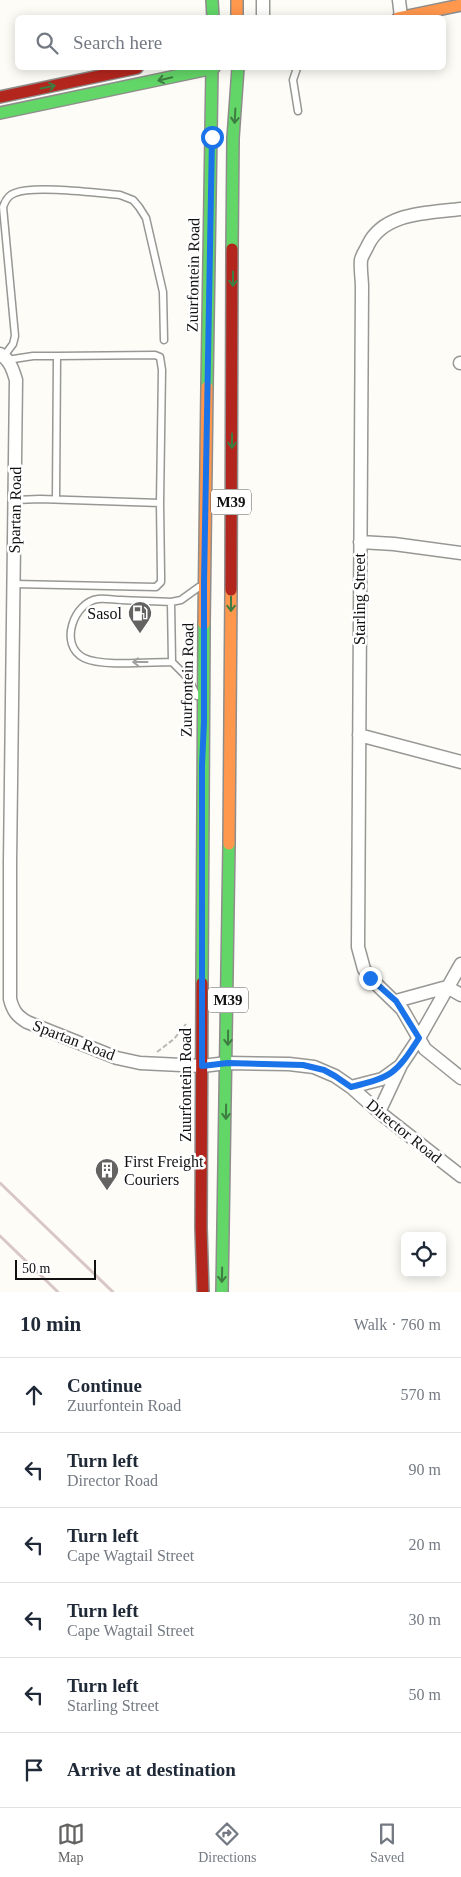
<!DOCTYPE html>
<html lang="en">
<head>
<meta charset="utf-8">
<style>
	body { margin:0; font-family:"Times New Roman",serif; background:#f2f2f3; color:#1f2937 }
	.controls { position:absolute; right:15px; bottom:15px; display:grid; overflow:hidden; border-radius:8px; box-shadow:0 2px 12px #0003 }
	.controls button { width:45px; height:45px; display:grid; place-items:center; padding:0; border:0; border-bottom:1px solid #e0e1e3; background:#fff; color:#1f2937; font:25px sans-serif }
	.scale { position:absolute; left:15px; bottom:12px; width:81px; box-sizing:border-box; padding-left:5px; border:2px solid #111; border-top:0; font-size:14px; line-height:18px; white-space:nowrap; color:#111; -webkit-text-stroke:4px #fff; paint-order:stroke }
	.stop { position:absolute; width:15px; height:15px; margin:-11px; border:4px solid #1a73e8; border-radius:50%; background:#fff }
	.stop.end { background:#1a73e8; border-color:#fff; box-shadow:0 1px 5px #0008 }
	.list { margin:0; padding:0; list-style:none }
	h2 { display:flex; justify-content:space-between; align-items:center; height:65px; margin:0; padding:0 20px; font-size:21px }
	h2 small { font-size:16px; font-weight:400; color:#747a83 }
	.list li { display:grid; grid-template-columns:32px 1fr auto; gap:15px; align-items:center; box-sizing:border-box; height:75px; padding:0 20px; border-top:1px solid #e0e1e3 }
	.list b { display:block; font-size:19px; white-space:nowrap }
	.list p { margin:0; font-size:16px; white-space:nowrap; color:#747a83 }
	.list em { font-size:16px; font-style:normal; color:#747a83 }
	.icon { flex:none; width:28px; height:28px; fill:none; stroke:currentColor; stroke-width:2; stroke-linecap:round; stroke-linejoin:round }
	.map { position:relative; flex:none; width:461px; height:1292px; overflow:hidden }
	.search { position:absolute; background:#fff; box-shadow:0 2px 12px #0003; left:15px; right:15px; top:15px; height:55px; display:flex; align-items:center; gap:12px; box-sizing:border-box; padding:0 18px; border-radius:8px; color:#747a83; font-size:19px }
	.sheet { height:515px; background:#fff }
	nav { display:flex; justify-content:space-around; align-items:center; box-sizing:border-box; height:70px; border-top:1px solid #e0e1e3; background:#fff; font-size:14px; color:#747a83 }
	nav a { display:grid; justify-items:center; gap:2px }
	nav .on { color:#646362 }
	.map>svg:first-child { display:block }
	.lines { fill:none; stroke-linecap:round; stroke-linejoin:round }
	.lane-casing { stroke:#979795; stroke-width:9 }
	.street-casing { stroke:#979795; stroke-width:15 }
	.fast-casing { stroke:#8e8d8b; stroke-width:14 }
	.slow-casing { stroke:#8e8d8b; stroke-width:14 }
	.jam-casing { stroke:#8e8d8b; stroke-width:14 }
	.path { stroke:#b9b9b8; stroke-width:2; stroke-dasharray:5 2.5; stroke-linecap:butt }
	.lane { stroke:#fffffe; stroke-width:6 }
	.street { stroke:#fffffe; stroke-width:12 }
	.fast { stroke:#63d668; stroke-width:11 }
	.slow { stroke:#ff974d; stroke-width:11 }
	.jam { stroke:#b3261e; stroke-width:11 }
	.rail { stroke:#d9c6c7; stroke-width:3 }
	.oneway { stroke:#3e7d41 }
	.oneway2 { stroke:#a0a09f }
	.route { stroke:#1a73e8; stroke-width:6 }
	.labels { text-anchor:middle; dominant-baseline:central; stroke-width:5; stroke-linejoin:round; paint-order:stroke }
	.shield { fill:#fff; stroke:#585858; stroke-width:1 }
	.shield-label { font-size:15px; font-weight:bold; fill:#111 }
	.street-label { font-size:16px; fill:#111; stroke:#fff }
	.poi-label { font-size:16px; fill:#111; stroke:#fff; text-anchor:end }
</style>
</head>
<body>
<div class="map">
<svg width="461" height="1292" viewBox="0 0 461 1292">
	<rect width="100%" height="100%" fill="#fdfcf7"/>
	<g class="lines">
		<!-- lane casing -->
		<g class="lane-casing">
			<path id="lane" d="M 297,68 L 293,80 L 298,111
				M 4,356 L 13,344 L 15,336 L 3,207 C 5,201 8,195 15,193 C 33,185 97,193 120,195 L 133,200 L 139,207 L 146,218 L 163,292 L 164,340
				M 7,360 L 33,356 L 57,356
				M 56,499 L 57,356 L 155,355 L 160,357 L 162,370 L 160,503
				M 14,584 L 156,587 L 161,582 L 161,575 L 160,503 L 40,499 L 15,500
				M 171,602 L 172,662
				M 197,696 L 188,678 L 172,662 C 150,662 102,667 84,658 C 58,645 74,602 98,599 C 106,598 114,600 121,600 C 138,601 155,601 171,602 L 181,600 L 199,587"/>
		</g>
		<!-- street casing -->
		<g class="street-casing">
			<path id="street" d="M 399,0 L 401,17
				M 263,15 L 263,0
				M 461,209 C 428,213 384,212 368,245 C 366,250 362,255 361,260 C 360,268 362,279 362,287 L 358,947 L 364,969 L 370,978 L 402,1009 L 425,1049 L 461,1078
				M 0,354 C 10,360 13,370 16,380 L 10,863 L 10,999 C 13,1011 17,1016 27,1022 L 117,1058 L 140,1063 L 202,1066 L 227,1063 L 289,1064 L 314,1067 L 335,1076 L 351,1087 L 379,1112 L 461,1176
				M 460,363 L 461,363
				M 360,542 L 394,544 L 461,553
				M 359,735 L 461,762
				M 396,1001 L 447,987 L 461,995
				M 351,1087 L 382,1079 L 400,1066
				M 379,1112 L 401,1065 L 419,1038 L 461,964"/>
		</g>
		<!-- fast casing -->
		<g class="fast-casing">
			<path id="fast" d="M 212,0 L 213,18
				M 0,113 L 214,68
				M 232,249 L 233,138 L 238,68
				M 207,387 L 212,68
				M 202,983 L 204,624
				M 222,1292 L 229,844"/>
		</g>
		<!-- slow casing -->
		<g class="slow-casing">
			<path id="slow" d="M 237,0 L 237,18
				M 398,18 L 461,5
				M 204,624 L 207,387
				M 229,844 L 231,590"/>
		</g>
		<!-- jam casing -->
		<g class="jam-casing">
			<path id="jam" d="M 0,97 L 137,68
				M 231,590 L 232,249
				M 202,983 L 201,1228 L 203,1292"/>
		</g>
		<!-- path -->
		<path class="path" d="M 157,1052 L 174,1039 L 186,1024"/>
		<!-- lane -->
		<use href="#lane" class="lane"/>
		<!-- street -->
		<use href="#street" class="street"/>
		<!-- fast -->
		<use href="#fast" class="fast"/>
		<!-- slow -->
		<use href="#slow" class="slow"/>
		<!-- jam -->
		<use href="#jam" class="jam"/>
		<!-- rail -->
		<path class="rail" d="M 0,1183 L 113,1292
			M 0,1236 L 58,1292"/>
	</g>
	<!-- one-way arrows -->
	<defs><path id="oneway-shaft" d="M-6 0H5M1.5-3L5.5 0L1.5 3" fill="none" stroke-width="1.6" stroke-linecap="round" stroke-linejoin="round" transform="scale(1.25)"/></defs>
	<g class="oneway">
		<use href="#oneway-shaft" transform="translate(165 79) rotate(167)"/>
		<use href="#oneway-shaft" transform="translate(48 87) rotate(-12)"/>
		<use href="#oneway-shaft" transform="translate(235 116) rotate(93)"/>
		<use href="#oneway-shaft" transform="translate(233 279) rotate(90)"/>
		<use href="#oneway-shaft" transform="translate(232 441) rotate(90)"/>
		<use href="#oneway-shaft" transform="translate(231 604) rotate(90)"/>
		<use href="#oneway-shaft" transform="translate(228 1038) rotate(91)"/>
		<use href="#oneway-shaft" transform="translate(226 1112) rotate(91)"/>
		<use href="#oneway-shaft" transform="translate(222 1275) rotate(91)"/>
	</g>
	<use class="oneway2" href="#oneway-shaft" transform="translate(140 662) rotate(180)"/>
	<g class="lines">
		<!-- route -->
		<path class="route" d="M 212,137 L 204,583 L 204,722 L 202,765 L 202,1066 L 228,1063 L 303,1065 L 324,1070 L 335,1076 L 351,1087 C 392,1077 396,1074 419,1038 L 396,1001 L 370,978"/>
	</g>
	<!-- icons -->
	<defs>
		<g id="fuel-pin" transform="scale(1.25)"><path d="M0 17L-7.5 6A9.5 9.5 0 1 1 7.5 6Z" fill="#646362" stroke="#fff"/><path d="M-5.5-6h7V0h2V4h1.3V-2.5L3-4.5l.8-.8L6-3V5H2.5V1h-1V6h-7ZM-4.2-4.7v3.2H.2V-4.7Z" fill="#fff"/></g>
		<g id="building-pin" transform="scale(1.25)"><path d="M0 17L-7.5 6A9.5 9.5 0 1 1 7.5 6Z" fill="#646362" stroke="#fff"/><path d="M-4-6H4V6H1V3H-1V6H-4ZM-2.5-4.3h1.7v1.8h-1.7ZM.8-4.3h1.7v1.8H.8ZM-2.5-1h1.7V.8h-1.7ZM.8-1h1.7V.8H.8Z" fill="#fff"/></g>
	</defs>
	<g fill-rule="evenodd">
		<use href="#fuel-pin" x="140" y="613"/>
		<use href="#building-pin" x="107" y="1170"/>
	</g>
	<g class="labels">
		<!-- shield labels -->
		<g class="shield">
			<rect x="211" y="489.5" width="40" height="25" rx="4"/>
			<rect x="208" y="987.5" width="40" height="25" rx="4"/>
		</g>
		<g class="shield-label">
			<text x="231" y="502">M39</text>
			<text x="228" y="1000">M39</text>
		</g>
		<!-- street labels -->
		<g class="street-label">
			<text transform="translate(193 275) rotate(-89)">Zuurfontein Road</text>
			<text transform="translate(15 510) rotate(-89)">Spartan Road</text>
			<text transform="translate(359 599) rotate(-90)">Starling Street</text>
			<text transform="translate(187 680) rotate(-89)">Zuurfontein Road</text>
			<text transform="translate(74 1040) rotate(21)">Spartan Road</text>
			<text transform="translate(185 1085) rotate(-90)">Zuurfontein Road</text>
			<text transform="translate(404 1131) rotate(39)">Director Road</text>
		</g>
		<!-- poi labels -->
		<g class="poi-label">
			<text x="122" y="613">Sasol</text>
			<text x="124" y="1161" text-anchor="start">First Freight<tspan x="124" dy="18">Couriers</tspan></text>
		</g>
	</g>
</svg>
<div class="controls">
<button><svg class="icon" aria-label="locate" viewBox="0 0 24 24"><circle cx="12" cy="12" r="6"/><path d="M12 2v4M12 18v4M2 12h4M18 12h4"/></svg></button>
</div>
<div class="scale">50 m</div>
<div class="stop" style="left:212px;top:137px"></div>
<div class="stop end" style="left:370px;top:978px"></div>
<div class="search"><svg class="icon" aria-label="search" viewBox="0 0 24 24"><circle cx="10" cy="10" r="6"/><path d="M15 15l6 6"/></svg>Search here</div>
</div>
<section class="sheet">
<h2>10 min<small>Walk · 760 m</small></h2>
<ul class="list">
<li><svg class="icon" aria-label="ahead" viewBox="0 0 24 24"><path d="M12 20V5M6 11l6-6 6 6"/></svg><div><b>Continue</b><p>Zuurfontein Road</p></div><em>570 m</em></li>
<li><svg class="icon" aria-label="left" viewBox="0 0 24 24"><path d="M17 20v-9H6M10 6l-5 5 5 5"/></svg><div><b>Turn left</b><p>Director Road</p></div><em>90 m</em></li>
<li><svg class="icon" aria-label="left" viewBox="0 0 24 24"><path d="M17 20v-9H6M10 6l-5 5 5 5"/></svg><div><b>Turn left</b><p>Cape Wagtail Street</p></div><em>20 m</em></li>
<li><svg class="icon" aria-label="left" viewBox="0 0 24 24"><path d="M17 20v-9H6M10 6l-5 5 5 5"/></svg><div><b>Turn left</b><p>Cape Wagtail Street</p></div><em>30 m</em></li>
<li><svg class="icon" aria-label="left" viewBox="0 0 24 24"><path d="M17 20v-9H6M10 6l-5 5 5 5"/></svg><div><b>Turn left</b><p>Starling Street</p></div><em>50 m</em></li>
<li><svg class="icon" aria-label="arrive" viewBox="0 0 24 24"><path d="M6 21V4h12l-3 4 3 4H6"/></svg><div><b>Arrive at destination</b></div></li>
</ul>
</section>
<nav>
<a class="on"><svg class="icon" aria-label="map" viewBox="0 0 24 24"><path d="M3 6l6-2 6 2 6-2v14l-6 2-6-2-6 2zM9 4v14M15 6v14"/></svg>Map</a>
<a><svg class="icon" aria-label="directions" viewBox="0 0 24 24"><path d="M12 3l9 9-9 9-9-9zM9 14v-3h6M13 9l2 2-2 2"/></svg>Directions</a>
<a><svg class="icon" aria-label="saved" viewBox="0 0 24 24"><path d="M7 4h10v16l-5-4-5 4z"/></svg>Saved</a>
</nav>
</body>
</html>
